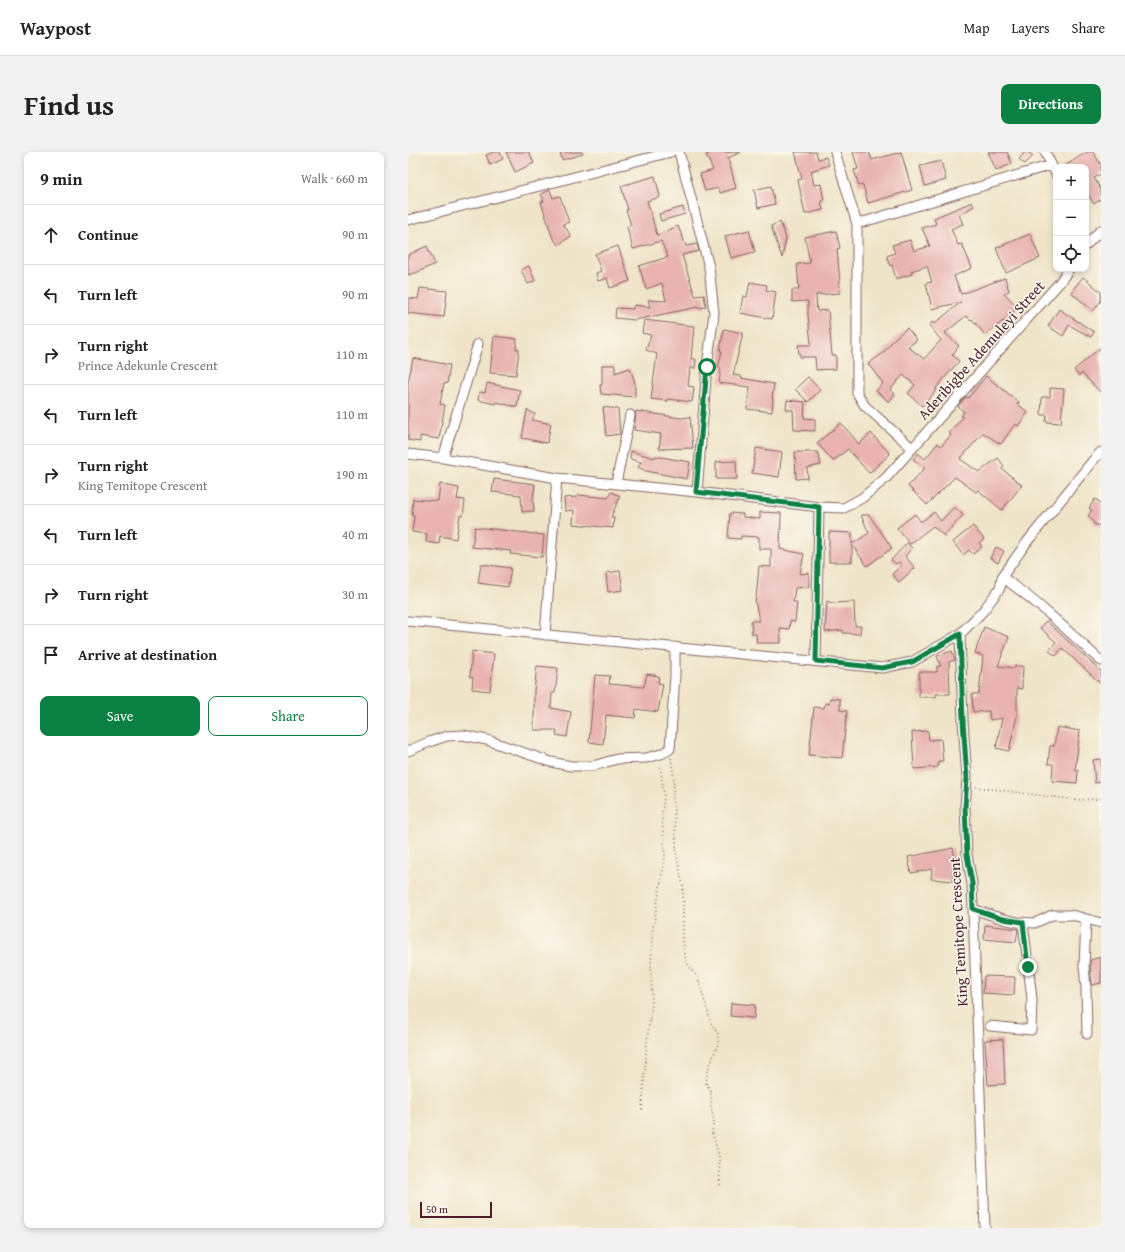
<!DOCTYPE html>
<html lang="en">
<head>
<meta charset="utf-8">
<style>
	body { margin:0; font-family:"Gentium Book Plus",serif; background:#f2f2f2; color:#222 }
	.controls { position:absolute; right:12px; top:12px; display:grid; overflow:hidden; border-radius:8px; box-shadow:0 2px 6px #0003 }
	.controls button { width:36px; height:36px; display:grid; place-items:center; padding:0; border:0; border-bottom:1px solid #e0e0e0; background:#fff; color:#222; font:20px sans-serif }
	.scale { position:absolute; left:12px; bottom:10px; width:72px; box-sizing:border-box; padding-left:4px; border:2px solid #4a1f2b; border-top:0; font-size:11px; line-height:14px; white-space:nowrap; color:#4a1f2b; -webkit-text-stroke:3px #fbf7ec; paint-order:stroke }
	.stop { position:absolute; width:12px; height:12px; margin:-9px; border:3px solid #0b8043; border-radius:50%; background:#fff }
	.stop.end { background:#0b8043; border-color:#fff; box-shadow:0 1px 4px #0008 }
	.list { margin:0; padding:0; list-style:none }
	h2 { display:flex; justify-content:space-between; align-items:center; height:52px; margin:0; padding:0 16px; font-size:17px }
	h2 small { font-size:13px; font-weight:400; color:#767676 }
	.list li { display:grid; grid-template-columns:26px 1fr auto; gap:12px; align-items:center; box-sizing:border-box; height:60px; padding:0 16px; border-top:1px solid #e0e0e0 }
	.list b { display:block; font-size:15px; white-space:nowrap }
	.list p { margin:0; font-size:13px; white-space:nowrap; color:#767676 }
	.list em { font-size:13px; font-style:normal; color:#767676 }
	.actions { display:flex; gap:8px; padding:12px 16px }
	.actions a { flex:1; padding:9px 0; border:1px solid #0b8043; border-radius:8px; text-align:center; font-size:14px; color:#0b8043 }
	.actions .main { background:#0b8043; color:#fff }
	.icon { flex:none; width:22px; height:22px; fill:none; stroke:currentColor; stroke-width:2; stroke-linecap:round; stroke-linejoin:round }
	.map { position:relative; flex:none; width:693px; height:1076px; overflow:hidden; border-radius:8px }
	header { display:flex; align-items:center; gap:24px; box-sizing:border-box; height:56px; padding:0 20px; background:#fff; border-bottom:1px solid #e0e0e0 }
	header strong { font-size:19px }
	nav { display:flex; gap:22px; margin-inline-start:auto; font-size:14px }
	.intro { display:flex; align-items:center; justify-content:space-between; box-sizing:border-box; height:96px; padding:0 24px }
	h1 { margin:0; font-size:28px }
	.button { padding:10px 18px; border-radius:8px; background:#0b8043; color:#fff; font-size:14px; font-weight:700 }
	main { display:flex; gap:24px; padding:0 24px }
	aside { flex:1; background:#fff; border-radius:8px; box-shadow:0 2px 6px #0003 }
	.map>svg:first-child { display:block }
	.building { fill:#e8b3b1 }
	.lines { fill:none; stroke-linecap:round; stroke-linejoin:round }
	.minor-casing { stroke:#846462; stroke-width:11 }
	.path { stroke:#846462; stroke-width:1.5; stroke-dasharray:1 3; stroke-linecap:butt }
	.minor { stroke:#fff; stroke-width:9 }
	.route { stroke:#0b8043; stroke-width:5 }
	.labels { text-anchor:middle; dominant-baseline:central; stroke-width:3; stroke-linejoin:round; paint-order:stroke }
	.street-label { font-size:15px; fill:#4a1f2b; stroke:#fbf7ec }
</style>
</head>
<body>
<header>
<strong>Waypost</strong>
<nav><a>Map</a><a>Layers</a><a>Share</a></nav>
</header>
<div class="intro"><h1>Find us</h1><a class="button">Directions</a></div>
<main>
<aside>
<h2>9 min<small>Walk · 660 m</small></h2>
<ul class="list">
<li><svg class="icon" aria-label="ahead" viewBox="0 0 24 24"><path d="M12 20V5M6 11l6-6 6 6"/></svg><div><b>Continue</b></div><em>90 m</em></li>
<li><svg class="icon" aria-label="left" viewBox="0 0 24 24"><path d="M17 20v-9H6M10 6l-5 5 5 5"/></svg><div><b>Turn left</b></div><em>90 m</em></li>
<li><svg class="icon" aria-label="right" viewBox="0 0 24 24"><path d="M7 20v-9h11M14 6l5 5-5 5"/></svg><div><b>Turn right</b><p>Prince Adekunle Crescent</p></div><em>110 m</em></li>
<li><svg class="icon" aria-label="left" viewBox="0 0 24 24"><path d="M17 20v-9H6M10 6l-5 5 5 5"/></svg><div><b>Turn left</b></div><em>110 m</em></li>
<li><svg class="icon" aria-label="right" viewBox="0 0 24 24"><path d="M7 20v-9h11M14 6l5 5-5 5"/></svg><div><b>Turn right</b><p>King Temitope Crescent</p></div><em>190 m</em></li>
<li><svg class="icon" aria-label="left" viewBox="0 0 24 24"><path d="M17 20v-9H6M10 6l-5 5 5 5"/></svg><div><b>Turn left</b></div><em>40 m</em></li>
<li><svg class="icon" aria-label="right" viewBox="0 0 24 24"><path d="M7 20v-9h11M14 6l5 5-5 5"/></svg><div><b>Turn right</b></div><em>30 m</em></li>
<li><svg class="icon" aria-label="arrive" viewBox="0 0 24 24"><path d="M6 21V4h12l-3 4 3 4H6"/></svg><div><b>Arrive at destination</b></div></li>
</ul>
<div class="actions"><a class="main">Save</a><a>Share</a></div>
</aside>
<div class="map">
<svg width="693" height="1076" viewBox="0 0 693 1076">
	<rect width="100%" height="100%" fill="#fbf7ec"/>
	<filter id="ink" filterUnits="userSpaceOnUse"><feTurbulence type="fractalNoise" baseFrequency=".025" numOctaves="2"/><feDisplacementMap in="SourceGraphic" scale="8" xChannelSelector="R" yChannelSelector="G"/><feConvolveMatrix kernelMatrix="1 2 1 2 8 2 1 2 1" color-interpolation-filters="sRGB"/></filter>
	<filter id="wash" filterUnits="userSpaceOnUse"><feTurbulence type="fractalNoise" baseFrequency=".012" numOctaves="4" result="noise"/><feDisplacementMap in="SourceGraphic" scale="16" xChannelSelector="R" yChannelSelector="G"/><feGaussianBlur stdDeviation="0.9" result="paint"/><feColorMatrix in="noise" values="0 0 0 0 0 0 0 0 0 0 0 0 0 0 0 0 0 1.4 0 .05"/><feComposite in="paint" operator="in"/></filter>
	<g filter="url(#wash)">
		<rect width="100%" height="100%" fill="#efe4c7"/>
		<g id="blocks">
			<!-- building -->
			<path class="building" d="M 85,0 L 92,0 L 95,7 L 82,13 L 78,3 Z
				M 98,0 L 121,0 L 126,11 L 107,20 Z
				M 152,0 L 174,0 L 175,2 L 154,8 Z
				M 304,0 L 333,0 L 320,6 L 328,36 L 312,41 L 310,36 L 297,39 L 292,22 L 305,18 L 298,3 Z
				M 387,0 L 408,0 L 410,7 L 418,5 L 421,13 L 403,19 L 406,33 L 413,32 L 416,49 L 413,49 L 415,58 L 397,62 L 390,28 L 394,27 Z
				M 445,0 L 461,0 L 464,8 L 493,0 L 504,38 L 460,51 L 455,33 L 451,34 L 446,18 L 450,17 Z
				M 580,0 L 599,0 L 604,12 L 588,18 Z
				M 617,0 L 620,0 L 625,4 L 617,12 L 611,7 Z
				M 679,0 L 685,0 L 693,13 L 693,22 L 686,26 L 693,38 L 693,47 L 686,52 L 678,39 L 678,15 L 655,15 Z
				M 533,9 L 538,28 L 517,34 L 512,14 Z
				M 247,24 L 252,45 L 239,49 L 249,83 L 270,74 L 278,94 L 289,92 L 291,99 L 274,103 L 287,144 L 296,143 L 298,155 L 290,156 L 290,155 L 227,168 L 207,166 L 208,156 L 225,157 L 226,153 L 242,155 L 240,148 L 258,149 L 254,131 L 238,137 L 231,114 L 260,105 L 253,89 L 225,97 L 219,75 L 223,73 L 218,58 L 220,58 L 213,34 Z
				M 363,34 L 367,52 L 350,56 L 346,38 Z
				M 142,38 L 145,46 L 152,44 L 161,70 L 155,72 L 163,84 L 150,93 L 144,84 L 133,50 L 136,49 L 133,42 Z
				M 564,50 L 566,54 L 551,63 L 555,72 L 543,77 L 550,93 L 554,92 L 564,116 L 546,124 L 553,142 L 597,126 L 601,139 L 596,141 L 610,155 L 596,170 L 595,169 L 577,183 L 564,167 L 563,168 L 558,164 L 537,181 L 551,194 L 544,203 L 551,209 L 528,236 L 529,237 L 521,247 L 514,254 L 500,241 L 507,233 L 495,223 L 482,238 L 487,242 L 481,250 L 468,239 L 475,231 L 460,212 L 475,201 L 487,186 L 499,176 L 509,188 L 500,195 L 516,207 L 533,188 L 521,173 L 524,170 L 526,172 L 553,150 L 524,157 L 518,131 L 524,130 L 519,114 L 503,119 L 504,122 L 488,127 L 484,113 L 482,114 L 479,104 L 487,101 L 484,93 L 502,88 L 506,99 L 522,94 L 514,76 L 528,72 L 526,66 Z
				M 275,55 L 277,62 L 253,69 L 251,62 Z
				M 372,70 L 378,86 L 374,106 L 363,74 Z
				M 341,78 L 347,100 L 323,106 L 317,84 Z
				M 428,79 L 432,96 L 429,97 L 432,130 L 431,130 L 432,141 L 408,143 L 409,159 L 420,158 L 424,203 L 428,203 L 428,217 L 408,218 L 407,205 L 392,205 L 392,202 L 391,202 L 390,193 L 403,193 L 400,163 L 400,149 L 384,150 L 384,138 L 391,138 L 389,112 L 402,111 L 397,85 Z
				M 622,82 L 632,106 L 598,121 L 588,96 Z
				M 19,94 L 27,112 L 10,120 L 0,123 L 0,103 Z
				M 210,94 L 222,129 L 202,136 L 199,126 L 190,129 L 188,121 L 193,119 L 187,102 Z
				M 121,114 L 127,129 L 120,132 L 113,118 Z
				M 675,125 L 693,140 L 693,149 L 685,159 L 663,140 Z
				M 342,130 L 359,133 L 358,138 L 368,140 L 364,167 L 332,161 L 335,144 L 339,145 Z
				M 12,136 L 39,139 L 36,165 L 0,161 L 0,146 L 10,147 Z
				M 651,157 L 686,180 L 683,185 L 661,173 L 655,184 L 640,174 Z
				M 236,168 L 286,174 L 283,207 L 288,207 L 287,216 L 282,216 L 280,234 L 286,235 L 284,250 L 260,247 L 260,249 L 243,247 L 249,202 L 238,198 L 243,183 L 234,181 Z
				M 316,177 L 335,181 L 325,223 L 333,224 L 333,226 L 366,232 L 364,246 L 365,246 L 364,260 L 339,257 L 342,235 L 311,231 L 313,216 L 310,216 L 314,199 L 312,199 Z
				M 86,184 L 109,187 L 108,197 L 111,197 L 108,223 L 82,221 Z
				M 693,195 L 693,241 L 674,221 L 671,224 L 666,218 Z
				M 5,206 L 42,213 L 39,232 L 36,231 L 32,252 L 37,253 L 31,287 L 12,284 L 12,290 L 0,288 L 0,231 Z
				M 194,213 L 207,213 L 207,221 L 222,216 L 227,231 L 227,245 L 193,242 L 192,233 L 194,233 Z
				M 578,224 L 611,250 L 609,252 L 620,260 L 610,274 L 607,272 L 593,292 L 575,281 L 552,307 L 571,320 L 590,306 L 596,314 L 594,317 L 614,333 L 594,358 L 570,338 L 568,340 L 547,325 L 519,353 L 500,334 L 517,316 L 505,307 L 510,301 L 517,307 L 530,291 L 533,294 L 543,283 L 541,281 L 555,265 L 553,264 L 556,260 L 550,254 L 558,245 L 560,246 Z
				M 400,225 L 412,238 L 400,250 L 387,237 Z
				M 79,231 L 112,238 L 109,255 L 88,250 L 87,252 L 70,248 L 71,240 L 77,241 Z
				M 642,236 L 656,237 L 653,271 L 638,270 L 639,263 L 633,263 L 634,245 L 642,245 Z
				M 379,248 L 397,250 L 396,266 L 407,267 L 407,279 L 386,278 L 385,258 L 378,258 Z
				M 195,255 L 210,257 L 212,282 L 198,284 Z
				M 119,258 L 127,262 L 124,268 L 143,272 L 139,291 L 114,286 Z
				M 228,259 L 273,266 L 282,265 L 285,296 L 251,297 L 253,282 L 226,278 Z
				M 433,271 L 451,292 L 463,281 L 482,302 L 461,321 L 440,297 L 425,309 L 409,291 Z
				M 348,296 L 374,300 L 371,325 L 344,321 Z
				M 223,299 L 246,306 L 247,304 L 282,310 L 279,327 L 238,319 L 230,315 L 233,310 L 222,307 Z
				M 387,300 L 410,300 L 413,313 L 399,316 L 400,326 L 388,327 Z
				M 328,309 L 329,327 L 308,327 L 308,310 Z
				M 86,327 L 127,332 L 125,348 L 126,359 L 114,360 L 113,343 L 84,340 Z
				M 32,332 L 51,336 L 49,347 L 57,348 L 55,364 L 52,363 L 48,387 L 32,384 L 31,392 L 18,390 L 19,382 L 4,380 L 6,364 L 4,364 L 5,347 L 30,349 Z
				M 203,340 L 212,344 L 203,365 L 206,365 L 205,376 L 165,372 L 166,358 L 157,359 L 156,346 L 169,345 L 170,343 L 200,346 Z
				M 687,347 L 693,351 L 693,374 L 686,372 L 684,367 L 680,364 L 684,358 L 681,356 Z
				M 546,355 L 555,363 L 536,384 L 525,374 L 502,392 L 489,376 L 507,362 L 513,370 L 526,360 L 533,369 Z
				M 352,360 L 373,361 L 372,397 L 396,402 L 392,422 L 401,421 L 401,435 L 387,436 L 385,450 L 389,450 L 387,470 L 382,469 L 381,477 L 372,476 L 373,491 L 349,491 L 348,482 L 344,482 L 343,469 L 351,469 L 347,448 L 348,447 L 351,414 L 363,415 L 363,397 L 351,397 L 351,385 L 333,384 L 333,387 L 320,386 L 322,361 L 335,362 L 335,365 L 352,367 Z
				M 453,363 L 461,363 L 484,396 L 459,414 L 444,393 L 444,410 L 421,410 L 421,380 L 444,381 L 444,392 L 461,381 Z
				M 565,374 L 576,387 L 571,391 L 574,395 L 565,402 L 561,398 L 555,403 L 545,390 Z
				M 67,375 L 136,383 L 134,405 L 102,402 L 103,399 L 64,395 Z
				M 499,391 L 504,396 L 497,404 L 507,416 L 491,430 L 484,422 L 494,413 L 491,410 L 488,412 L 483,408 Z
				M 588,395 L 596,399 L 590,411 L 582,406 Z
				M 73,412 L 103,416 L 100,435 L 70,431 Z
				M 212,419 L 215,438 L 200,440 L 198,421 Z
				M 419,449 L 424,451 L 446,450 L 447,474 L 453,474 L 452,482 L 435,481 L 435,478 L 417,480 Z
				M 638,469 L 693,519 L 693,532 L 654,496 L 648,504 L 641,499 L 648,490 L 632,476 Z
				M 576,475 L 601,485 L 590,514 L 607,516 L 607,514 L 615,514 L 614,537 L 609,536 L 609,564 L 601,599 L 588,596 L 594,566 L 582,568 L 581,559 L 565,560 L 564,542 L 571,542 L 575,504 L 567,501 Z
				M 64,499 L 86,502 L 82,539 L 64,537 L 65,525 L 62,525 Z
				M 544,499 L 547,508 L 541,510 L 542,542 L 528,542 L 528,545 L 511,545 L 511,520 L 529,520 L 529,514 L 533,514 L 529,504 Z
				M 129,514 L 150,516 L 147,541 L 144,541 L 143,556 L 163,560 L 159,585 L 148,583 L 149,578 L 126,578 L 126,539 Z
				M 239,522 L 251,524 L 250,531 L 255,532 L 250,560 L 228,557 L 227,566 L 198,563 L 195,592 L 181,590 L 187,523 L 202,524 L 201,532 L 236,535 Z
				M 422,546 L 432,547 L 432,558 L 439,559 L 434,606 L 401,603 L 406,555 L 416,556 L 417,551 L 421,552 Z
				M 649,575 L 672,579 L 667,618 L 670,618 L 669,631 L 644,629 L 645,612 L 640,612 L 642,594 L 646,594 Z
				M 520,579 L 521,588 L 533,587 L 535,609 L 530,609 L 530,615 L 506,617 L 504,580 Z
				M 693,607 L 693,630 L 687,631 L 685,608 Z
				M 545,696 L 548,713 L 546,713 L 545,729 L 523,727 L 524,717 L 503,721 L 500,705 Z
				M 577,773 L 610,777 L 608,790 L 576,787 Z
				M 693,805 L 693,831 L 684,833 L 682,808 Z
				M 576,824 L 607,825 L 606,843 L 575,841 Z
				M 323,851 L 347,853 L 346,866 L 322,864 Z
				M 595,887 L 597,932 L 580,933 L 577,888 Z"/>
		</g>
	</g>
	<g filter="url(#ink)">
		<use href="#blocks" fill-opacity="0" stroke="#846462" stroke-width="1"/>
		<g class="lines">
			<!-- minor casing -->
			<g class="minor-casing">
				<path id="minor" d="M 271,0 L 301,115 L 306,161 L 299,215 L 289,340
					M 427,0 L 449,72 L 449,241 L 457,254 L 504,296
					M 637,0 L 648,22
					M 0,68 L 263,0
					M 449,72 L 643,13
					M 678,93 L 693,78
					M 0,302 L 35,306 L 149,326 L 289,340 L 411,355 L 436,356 L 454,346 L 478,326 L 652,130 L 661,117
					M 35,306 L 70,192
					M 208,331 L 222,263
					M 594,425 C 630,450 661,480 693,509
					M 0,469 L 474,516 L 504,510 L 552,482 L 575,459 L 592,436 L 594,425 L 619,390 L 687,306 L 693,300
					M 552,482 L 555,569 L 559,626 L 557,655 L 559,703 L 564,731 L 577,1076
					M 137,483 L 149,326
					M 408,509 L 411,355
					M 0,599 L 21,590 L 39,584 L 55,583 L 79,588 L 143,610 L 163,614 L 185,614 L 209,607 L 238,606 L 253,602 L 262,597 L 267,523 L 267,495
					M 565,757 L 595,767 L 609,770 L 627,771 L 644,763 L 664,763 L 693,771
					M 678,768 L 676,814 L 678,836 L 679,882
					M 582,874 L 623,878 L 624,847 L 615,770"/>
			</g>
			<!-- path -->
			<path class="path" d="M 263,606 L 266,627 L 265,644 L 269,705 L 275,734 L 275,790 L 278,810 L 290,826 L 303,871 L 310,882 L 310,892 L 300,918 L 298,931 L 303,940 L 303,956 L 306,968 L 304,980 L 311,1004 L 312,1036
				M 568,635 L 668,648 L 693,647
				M 234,958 L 239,888 L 244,851 L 243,817 L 244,782 L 257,705 L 254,664 L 256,642 L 252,612"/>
			<!-- minor -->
			<use href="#minor" class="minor"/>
		</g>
	</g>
	<g class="lines" filter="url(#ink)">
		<!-- route -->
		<path class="route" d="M 299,215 L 288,340 L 411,355 L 408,509 L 474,516 L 504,510 L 552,482 L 555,569 L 559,626 L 557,655 L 559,703 L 564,731 L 565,757 L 595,767 L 615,770 L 620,815"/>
	</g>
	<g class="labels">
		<!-- street labels -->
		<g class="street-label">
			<text transform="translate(573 198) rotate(-48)">Aderibigbe Ademuleyi Street</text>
			<text transform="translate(550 780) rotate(-93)">King Temitope Crescent</text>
		</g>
	</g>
</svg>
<div class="controls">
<button>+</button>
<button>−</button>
<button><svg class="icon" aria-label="locate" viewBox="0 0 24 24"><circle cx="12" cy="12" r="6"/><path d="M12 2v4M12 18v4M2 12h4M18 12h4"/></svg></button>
</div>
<div class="scale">50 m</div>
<div class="stop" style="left:299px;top:215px"></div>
<div class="stop end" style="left:620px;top:815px"></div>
</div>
</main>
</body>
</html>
